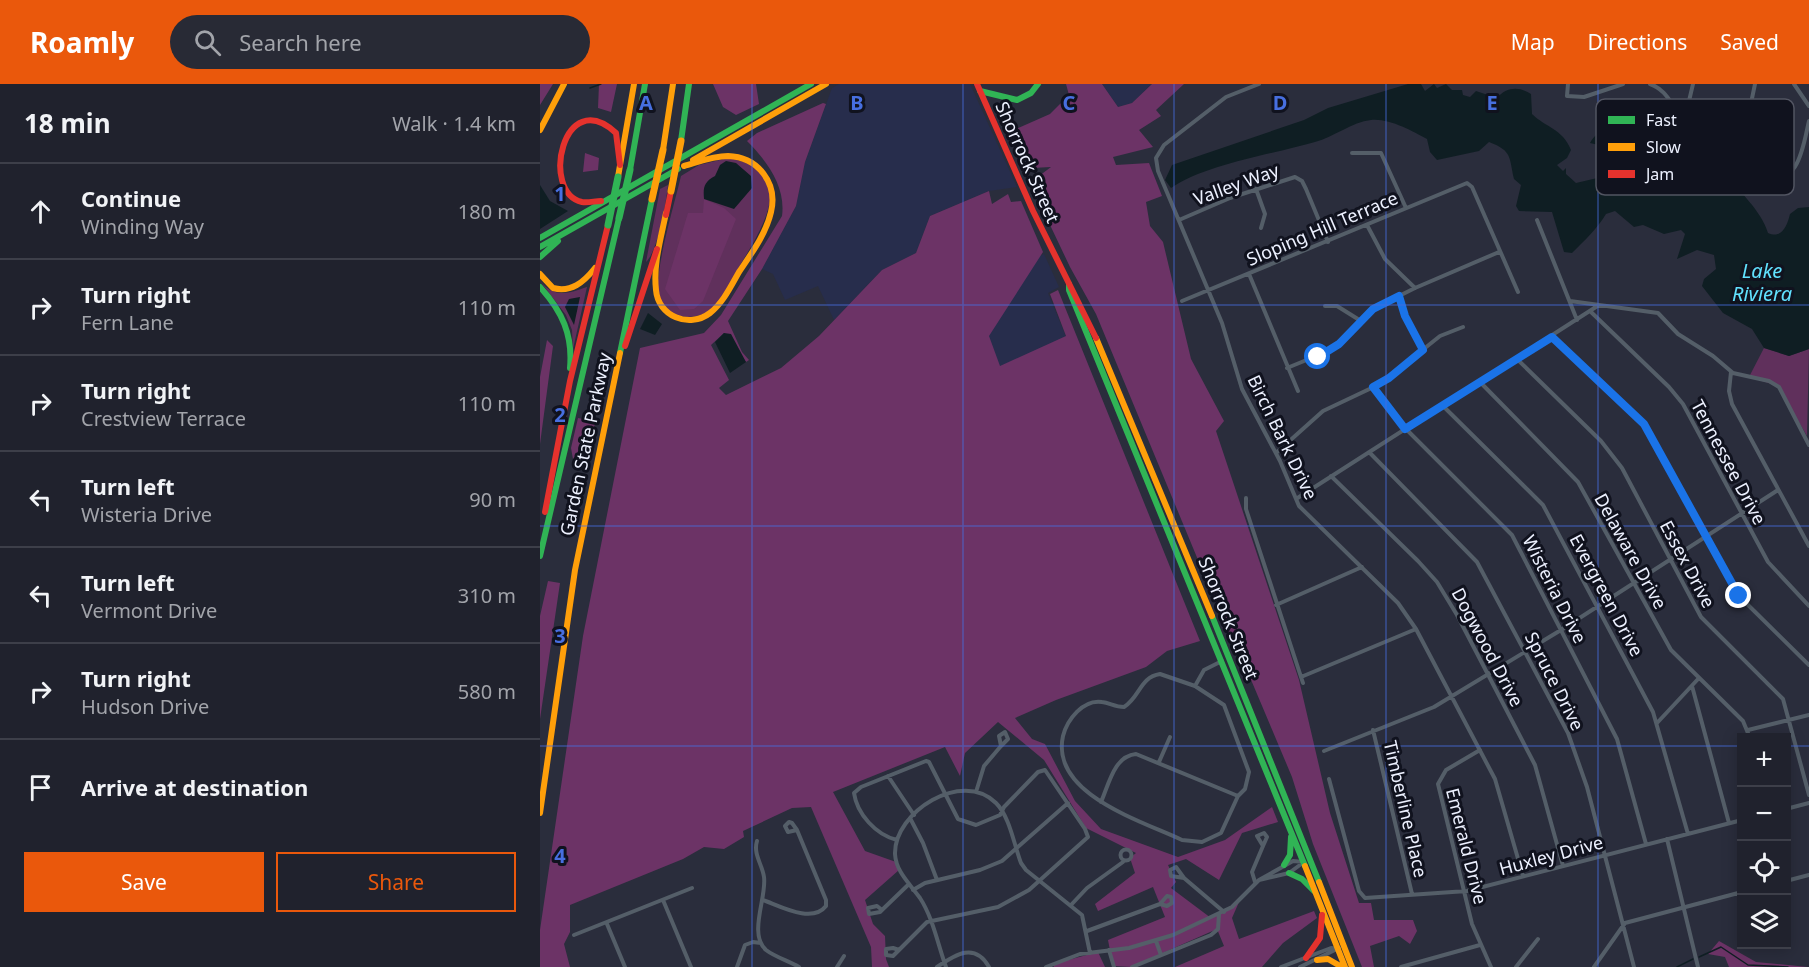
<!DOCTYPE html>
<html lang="en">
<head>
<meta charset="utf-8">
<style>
	body { margin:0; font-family:"Noto Sans",sans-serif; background:#282a35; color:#f1f3f6 }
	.controls { position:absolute; right:18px; bottom:18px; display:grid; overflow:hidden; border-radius:0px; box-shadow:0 3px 15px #0003 }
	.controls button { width:54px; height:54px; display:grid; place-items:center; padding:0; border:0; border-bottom:2px solid #3d3f49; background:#20222d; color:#f1f3f6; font:30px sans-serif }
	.stop { position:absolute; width:18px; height:18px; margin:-14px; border:4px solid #1a73e8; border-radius:50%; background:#fff }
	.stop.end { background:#1a73e8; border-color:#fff; box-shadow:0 2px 6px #0008 }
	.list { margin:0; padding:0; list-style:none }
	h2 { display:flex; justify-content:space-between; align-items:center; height:78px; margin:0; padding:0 24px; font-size:26px }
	h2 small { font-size:20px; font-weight:400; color:#a2a4aa }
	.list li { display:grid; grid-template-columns:39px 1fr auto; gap:18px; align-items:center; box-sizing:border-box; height:96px; padding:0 24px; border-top:2px solid #3d3f49 }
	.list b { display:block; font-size:22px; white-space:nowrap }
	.list p { margin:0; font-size:20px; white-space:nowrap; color:#a2a4aa }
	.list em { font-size:20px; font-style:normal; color:#a2a4aa }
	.actions { display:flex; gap:12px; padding:18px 24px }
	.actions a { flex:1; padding:14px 0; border:2px solid #ea580c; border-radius:0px; text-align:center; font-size:21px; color:#ea580c }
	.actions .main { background:#ea580c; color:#fff }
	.icon { flex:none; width:33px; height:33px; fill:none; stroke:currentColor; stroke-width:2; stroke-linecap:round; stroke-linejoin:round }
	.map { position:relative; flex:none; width:1269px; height:883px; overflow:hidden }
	header { display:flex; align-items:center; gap:36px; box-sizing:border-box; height:84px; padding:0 30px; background:#ea580c; color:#fff }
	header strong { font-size:28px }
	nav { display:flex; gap:33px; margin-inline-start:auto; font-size:21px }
	.search { width:420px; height:54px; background:#282a35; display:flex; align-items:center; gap:15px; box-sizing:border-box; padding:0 21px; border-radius:33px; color:#a2a4aa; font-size:22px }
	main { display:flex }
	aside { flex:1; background:#20222d }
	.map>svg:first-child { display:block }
	.built { fill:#272d4c }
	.green { fill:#60305c }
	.forest { fill:#6c3366 }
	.water { fill:#0f1e23 }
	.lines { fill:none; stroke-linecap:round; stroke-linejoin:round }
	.stream { stroke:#0f1e23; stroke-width:1.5 }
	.street { stroke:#545e68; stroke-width:4 }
	.fast { stroke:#30b455; stroke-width:6 }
	.slow { stroke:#ff9f0a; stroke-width:6 }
	.jam { stroke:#e5322d; stroke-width:6 }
	.fast-bridge { stroke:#30b455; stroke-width:7 }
	.slow-bridge { stroke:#ff9f0a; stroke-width:7 }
	.route { stroke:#1a73e8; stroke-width:8 }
	.grid { fill:none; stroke:#476fe0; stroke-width:1.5; stroke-opacity:0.55 }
	.labels { text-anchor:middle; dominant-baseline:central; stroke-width:6; stroke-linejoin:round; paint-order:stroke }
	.street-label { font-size:18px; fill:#edf1ff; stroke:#10121e }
	.water-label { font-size:20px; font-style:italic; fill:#61e1fe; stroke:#10121e }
	.key { fill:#10121e; stroke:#525562; stroke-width:1.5 }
	.key-label { font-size:16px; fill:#edf1ff }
	.grid-label { font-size:20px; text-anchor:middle; font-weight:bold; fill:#476fe0; stroke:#10121e; stroke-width:6; stroke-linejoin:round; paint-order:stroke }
</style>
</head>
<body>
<header>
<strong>Roamly</strong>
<div class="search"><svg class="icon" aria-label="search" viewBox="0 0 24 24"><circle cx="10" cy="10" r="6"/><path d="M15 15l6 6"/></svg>Search here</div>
<nav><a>Map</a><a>Directions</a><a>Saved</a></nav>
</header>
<main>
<aside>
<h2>18 min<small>Walk · 1.4 km</small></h2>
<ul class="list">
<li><svg class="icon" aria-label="ahead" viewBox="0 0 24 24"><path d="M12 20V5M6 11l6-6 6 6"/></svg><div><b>Continue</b><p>Winding Way</p></div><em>180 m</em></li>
<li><svg class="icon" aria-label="right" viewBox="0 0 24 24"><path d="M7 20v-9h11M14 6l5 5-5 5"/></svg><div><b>Turn right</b><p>Fern Lane</p></div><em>110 m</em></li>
<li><svg class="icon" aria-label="right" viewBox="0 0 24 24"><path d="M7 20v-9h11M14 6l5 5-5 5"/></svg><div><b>Turn right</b><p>Crestview Terrace</p></div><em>110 m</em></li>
<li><svg class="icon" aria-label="left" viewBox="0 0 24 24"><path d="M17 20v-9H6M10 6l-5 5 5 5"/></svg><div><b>Turn left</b><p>Wisteria Drive</p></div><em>90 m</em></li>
<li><svg class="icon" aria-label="left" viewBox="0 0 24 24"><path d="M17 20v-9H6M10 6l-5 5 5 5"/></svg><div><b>Turn left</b><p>Vermont Drive</p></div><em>310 m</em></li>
<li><svg class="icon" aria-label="right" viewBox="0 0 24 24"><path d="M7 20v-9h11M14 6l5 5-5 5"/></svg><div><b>Turn right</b><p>Hudson Drive</p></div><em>580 m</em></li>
<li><svg class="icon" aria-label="arrive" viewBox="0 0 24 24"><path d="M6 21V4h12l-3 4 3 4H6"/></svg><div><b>Arrive at destination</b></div></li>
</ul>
<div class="actions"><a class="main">Save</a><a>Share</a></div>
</aside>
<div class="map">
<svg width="1269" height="883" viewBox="0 0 1269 883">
	<rect width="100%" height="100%" fill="#2a2d3c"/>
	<!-- built -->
	<path class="built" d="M 299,0 L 430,0 L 477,103 L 449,107 L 390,132 L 376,169 L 342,186 L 294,236 L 278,202 L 245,216 L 233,190 L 222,185 L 256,122 L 265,78 L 292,4 Z
		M 562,0 L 612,0 L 592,19 L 578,23 Z
		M 504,170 L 519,203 L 508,209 L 527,255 L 459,285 L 445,253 L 490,177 Z"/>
	<!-- green -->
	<path class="green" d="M 188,74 C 261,87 222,144 199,183 C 191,196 183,217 172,225 C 154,239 120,235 118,208 C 116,181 134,122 141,92 L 159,81 Z
		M 128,101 C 126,119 118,167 106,178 L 120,105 Z
		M 0,197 C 15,215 29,209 47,203 L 33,265 L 32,246 L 26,231 Z
		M 1224,264 L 1249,272 L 1269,265 L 1267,352 L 1238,302 L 1209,293 Z"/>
	<!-- forest -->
	<path class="forest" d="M 0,0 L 13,0 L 0,21 Z
		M 59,0 L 77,0 L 71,28 L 58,24 Z
		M 173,0 L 216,0 L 219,20 L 196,31 L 183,23 Z
		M 526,0 L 562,0 L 578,23 L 592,19 L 612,0 L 644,0 L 616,26 L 621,32 L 599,46 L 613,63 L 573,73 L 576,81 L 609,79 L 622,112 L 606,118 L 610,142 L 623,158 L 651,275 L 684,337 L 676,347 L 759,596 L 790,729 L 819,819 L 831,819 L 834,836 L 873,836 L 877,847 L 870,860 L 859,852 L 830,862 L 834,883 L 822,883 L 773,760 L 752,693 L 693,553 L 690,553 L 556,230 L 530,183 L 492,103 L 499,92 L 511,83 L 492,84 L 474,46 L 510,30 L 529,11 Z
		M 283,19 L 286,20 L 265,78 L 256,122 L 222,185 L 188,237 L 202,268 L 209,276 L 206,278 L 184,249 L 171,261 L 189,296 L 179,304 L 186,311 L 241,284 L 279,252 L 342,186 L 376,169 L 390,132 L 449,107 L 452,120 L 468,110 L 471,118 L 481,117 L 503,168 L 449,252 L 460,282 L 526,252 L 510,210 L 518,206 L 660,557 L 627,567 L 606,583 L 516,616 L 475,634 L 492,655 L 505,660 L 535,717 L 561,745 L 638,773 L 685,756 L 732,723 L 738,738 L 702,749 L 679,796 L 646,775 L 628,781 L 636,798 L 631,804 L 671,834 L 699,818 L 692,834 L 699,855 L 774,827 L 777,834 L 743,859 L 722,883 L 635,883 L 684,862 L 677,845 L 591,883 L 573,882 L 568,856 L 625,833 L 613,803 L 558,827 L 555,820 L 595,789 L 590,774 L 596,769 L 546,744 L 504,676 L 458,638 L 425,669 L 420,692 L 405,663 L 293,708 L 325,767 L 356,778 L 359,786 L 325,816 L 333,840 L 345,852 L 346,875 L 349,883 L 332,883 L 331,863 L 271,723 L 252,724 L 203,747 L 204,753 L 184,765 L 164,763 L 143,775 L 30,821 L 30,848 L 24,860 L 30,883 L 0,883 L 0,846 L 43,552 L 100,264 L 164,249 L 181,231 L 242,132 C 246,103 227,77 207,57 L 217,49 Z
		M 45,69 L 59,74 L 58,86 L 43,88 Z
		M 164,115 L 184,124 L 196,135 L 163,217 L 154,225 L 140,226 L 125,205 L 148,129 L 163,129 Z
		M 7,256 L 13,262 L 0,360 L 0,293 Z
		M 38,334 L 56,338 L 50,352 L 44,355 L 39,375 L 33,375 L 31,364 Z
		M 8,497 L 20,499 L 0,635 L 0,532 Z
		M 1179,857 L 1216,878 L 1268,883 L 1189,883 L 1185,873 L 1168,870 Z
		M 558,868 L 565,883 L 514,883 L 513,880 Z"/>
	<!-- water -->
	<path class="water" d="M 868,0 L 881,0 L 885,7 L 894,0 L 897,4 L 906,0 L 912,6 L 922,6 L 923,11 L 930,13 L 936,7 L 957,14 C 966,3 979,2 991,10 L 992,30 C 1005,43 1023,45 1031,66 L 1027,74 L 1017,81 L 1023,87 L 1026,84 L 1026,90 L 1036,99 L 1070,91 C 1077,77 1068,75 1063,62 L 1050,59 C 1058,44 1080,36 1096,34 L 1127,64 L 1138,98 L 1143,100 C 1161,93 1162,82 1185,88 C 1199,108 1221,126 1228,149 C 1242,155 1247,142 1250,130 L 1258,124 L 1269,123 L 1269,265 L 1249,272 L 1224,264 L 1212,245 L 1183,229 L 1162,202 L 1164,195 L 1176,185 L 1174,171 L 1157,166 L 1137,175 L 1145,150 L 1141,146 L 1124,150 L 1103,141 L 1094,143 L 1075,127 L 1066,130 C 1057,145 1045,156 1032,169 L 1024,168 L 1012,128 L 979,127 L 976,122 L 981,101 L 974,95 C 969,74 973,67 949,58 L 939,67 L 897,76 L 890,68 L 887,55 C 872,47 849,34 831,36 C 812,38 794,53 775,58 C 734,70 666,80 631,104 L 625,96 L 632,81 L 764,36 L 788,24 Z
		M 186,77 L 196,79 L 211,92 L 212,104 L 194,125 L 164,115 C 163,103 164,98 175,92 L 180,81 Z
		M 0,101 L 10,117 L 28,127 L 0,145 Z
		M 40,213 L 34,241 L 25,223 L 29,215 Z
		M 108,229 L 122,240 L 115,251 L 100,245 Z
		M 184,249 L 191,250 L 206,278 L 190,289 L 175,258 Z"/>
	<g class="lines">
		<!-- stream -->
		<path class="stream" d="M 50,4 L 61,0
			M 1159,873 L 1181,863 L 1208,881 L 1248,883
			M 1137,883 L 1153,875"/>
		<!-- street -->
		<path class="street" d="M 719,0 L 686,13 L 624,61 L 616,74 L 618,87 L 682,239 L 702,305 L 740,377 L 759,422 L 858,519 L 876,545 L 955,695 L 983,792
			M 1028,0 L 1027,12 L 1044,13 L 1083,0
			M 1110,0 C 1128,6 1132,24 1145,36 C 1160,49 1183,52 1200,61 C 1210,67 1216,76 1224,84 C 1258,112 1264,57 1269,37
			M 1254,0 L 1269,22
			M 1145,34 L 1153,0
			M 1202,62 L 1215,0
			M 812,69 L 841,69 L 866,124
			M 716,105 L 725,130 L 721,144
			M 639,136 L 690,114 L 755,93 L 762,97 L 766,105 L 788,158
			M 997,136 L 1037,236
			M 827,141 L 845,175 L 875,204
			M 709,190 L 758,307
			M 859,212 L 865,232 L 883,265
			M 642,217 L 927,99 L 932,103 L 978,208
			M 1030,217 L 1118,229 L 1138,250 L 1173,272 L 1193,289 L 1229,297 L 1239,303 L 1269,361
			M 785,222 L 797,222 L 821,237
			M 1051,228 L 1129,303 L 1143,320 L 1228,478 L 1269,522
			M 1012,253 L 1104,340 L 1192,500 L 1204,517 L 1269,581
			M 977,275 L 1061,357 L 1082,384 L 1161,533 L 1243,615 L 1269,711
			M 747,284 L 791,266 L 833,225 L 875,204 L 959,168
			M 1191,288 L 1189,307 L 1192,320 L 1269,462
			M 940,298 L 1038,398 L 1131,566 L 1203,637 L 1210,654
			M 833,303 L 865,344 L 972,451 L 1077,655 L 1106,760
			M 902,321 L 1003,421 L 1113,628 L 1148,750
			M 829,368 L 937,478 L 1028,649 L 1047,703 L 1094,883
			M 736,369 L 783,327 L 840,300 L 900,252 L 923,243
			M 791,392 L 878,477 L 897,498 L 917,531 L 995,681 L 1023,782
			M 706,414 L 706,425 L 763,599
			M 756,415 L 1059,221
			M 736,521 L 822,483
			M 761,593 L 876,545
			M 655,602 L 684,621 L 709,688 L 705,705 L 698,712 L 681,749 L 662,758 L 642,756 C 602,737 510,710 523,652 C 527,636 543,615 562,618 C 570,619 575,623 584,623 C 600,613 600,593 620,590 L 655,602 L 664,586 L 682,577
			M 1152,602 L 1189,739
			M 1117,639 L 1159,594
			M 833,646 L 872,810
			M 1208,646 L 1269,631
			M 465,648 L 468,655 L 461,662 L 459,652 Z
			M 940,666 L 906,686 L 898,700 L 932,840 L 951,883
			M 784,667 L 894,623 L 1021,546 L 1238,406
			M 619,678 L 630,653
			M 348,692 L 374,731
			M 789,695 L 819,807 L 825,814 L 927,807 L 1202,736
			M 436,708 L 444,682 L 461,662
			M 561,718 C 569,700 574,672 596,670 L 698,712
			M 1246,725 L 1269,719
			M 370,734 L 383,759 L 397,796
			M 724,749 L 727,753 L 723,762 L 717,752 Z
			M 1127,755 L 1158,883
			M 357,756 C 336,751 317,730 314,709 L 321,703 L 386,677 L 389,678 L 418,735 L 436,741 L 460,731 L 464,723 L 498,688 L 505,686 L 545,745 L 548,753 L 489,806 L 458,823 L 387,838 L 359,866
			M 217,757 C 213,770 222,780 224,793 C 227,813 208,850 226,866 C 235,873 249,877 259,883
			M580.5 771a5.5 5.5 0 1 1 11 0a5.5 5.5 0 1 1-11 0Z
			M 753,777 L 764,778 L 749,789 L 719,796 Z
			M 636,783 L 644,794 L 631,792 L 630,786 Z
			M 644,794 L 684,828
			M 1246,797 L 1269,791
			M 715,798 L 712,788 L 723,762
			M 373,806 L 385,799 L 440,786 L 462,777 L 528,719
			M 1199,809 L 1202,817
			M 627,812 L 631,813 L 632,819 L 627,822 L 620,820 Z
			M 123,816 L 151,883
			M 223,816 C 240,822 272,840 286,822 L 286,816 L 257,746 L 252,739 L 249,738 L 245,742 L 248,748 L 257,746
			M 531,821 L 547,804 L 583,778
			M 337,822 L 342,826 L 340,828 L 329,830 L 328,824 Z
			M 342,826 L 369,800
			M 67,840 L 85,883
			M 547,847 L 620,820
			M 34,851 L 152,804
			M 616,857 L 621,871
			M 353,864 L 359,866 L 353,872 L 346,871 L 346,865 Z
			M 569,866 L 574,883
			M 197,883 L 205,861 L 213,858 L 221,859
			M 297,883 L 304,872
			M 397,883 C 416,870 435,858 449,883
			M 406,883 C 398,861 393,834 380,814 C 370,800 356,788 355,770 C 354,728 422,685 456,719 C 470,733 474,761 481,779 L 486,786 L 542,831 L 550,869
			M 506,883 L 540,870 L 589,864 L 633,851 L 692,823 L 719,796
			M 592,883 L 671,851 L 678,845 L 679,830
			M 741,883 L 791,864 L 798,865
			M 760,883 L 799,864
			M 861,883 L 940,861
			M 976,883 L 998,855
			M 1054,883 L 1085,839 L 1202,808"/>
		<!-- fast -->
		<path class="fast" d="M 440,7 L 477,16 L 491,9 L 498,0
			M 141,57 L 149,0
			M 90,86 L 105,0
			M 0,154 L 271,0
			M 0,163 L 138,85
			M 0,173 L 18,157
			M 529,200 L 529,206 L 765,782
			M 0,203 C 22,227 33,251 30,284
			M 80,269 L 112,115
			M 0,472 L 79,134
			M 672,532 L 779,798
			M 744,781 L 750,771 L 751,753
			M 749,789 L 762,795 L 774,807"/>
		<!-- slow -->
		<path class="slow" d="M 0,46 L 24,0
			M 123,66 L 133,0
			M 153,76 L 286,0
			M 78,93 L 94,0
			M 126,129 C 121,154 113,180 116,206 C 118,232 149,245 170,229 C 183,219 191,202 199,188 C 211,170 226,150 231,128 C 238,99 218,73 188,72 C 173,72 158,78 144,82
			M 0,190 L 13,204 C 31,209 44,198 55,184
			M 556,254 L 672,532
			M 0,729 L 35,486 L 80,269
			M 765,782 L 805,883
			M 779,798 L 812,883
			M 777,876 L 788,875 L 802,883"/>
		<!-- jam -->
		<path class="jam" d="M 437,0 L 493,127 L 556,254
			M 61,117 C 55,117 48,119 42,118 C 0,109 23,0 76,49 L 80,81
			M 126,131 L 131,107
			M 85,262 L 117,165
			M 5,428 L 30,297 L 68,141
			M 766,874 L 780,854 L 782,831"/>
		<!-- fast-bridge -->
		<path class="fast-bridge" d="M 79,134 L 90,86
			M 68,141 L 78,93"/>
		<!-- slow-bridge -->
		<path class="slow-bridge" d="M 131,107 L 141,57
			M 112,115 L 123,66"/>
	</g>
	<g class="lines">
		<!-- route -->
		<path class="route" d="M 778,273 L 799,260 L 833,225 L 859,212 L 865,232 L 883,266 L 849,294 L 833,303 L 865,345 L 1012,253 L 1104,340 L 1199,512"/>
	</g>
	<!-- grid -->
	<path class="grid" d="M 212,0 L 212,883M 423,0 L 423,883M 634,0 L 634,883M 846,0 L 846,883M 1058,0 L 1058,883M 0,221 L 1269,221M 0,442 L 1269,442M 0,662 L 1202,662M 1246,662 L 1269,662"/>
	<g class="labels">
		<!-- street labels -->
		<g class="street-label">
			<text transform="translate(488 78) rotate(66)">Shorrock Street</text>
			<text transform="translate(696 100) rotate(-20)">Valley Way</text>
			<text transform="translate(782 144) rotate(-23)">Sloping Hill Terrace</text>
			<text transform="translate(743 353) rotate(64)">Birch Bark Drive</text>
			<text transform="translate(45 360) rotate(-78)">Garden State Parkway</text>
			<text transform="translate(1189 378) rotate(62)">Tennessee Drive</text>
			<text transform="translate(1091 467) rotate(61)">Delaware Drive</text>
			<text transform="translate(1148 480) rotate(62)">Essex Drive</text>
			<text transform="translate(1015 505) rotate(63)">Wisteria Drive</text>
			<text transform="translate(1067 511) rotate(62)">Evergreen Drive</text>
			<text transform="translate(689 534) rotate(68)">Shorrock Street</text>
			<text transform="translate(948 563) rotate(62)">Dogwood Drive</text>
			<text transform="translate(1015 597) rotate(63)">Spruce Drive</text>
			<text transform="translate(866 725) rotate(77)">Timberline Place</text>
			<text transform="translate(927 762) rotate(76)">Emerald Drive</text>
			<text transform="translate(1011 771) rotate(-15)">Huxley Drive</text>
		</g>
		<!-- water labels -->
		<g class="water-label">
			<text x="1222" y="186">Lake<tspan x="1222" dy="23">Riviera</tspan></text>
		</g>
	</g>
	<!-- legend -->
	<rect x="1056" y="15" width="198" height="96" rx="9" class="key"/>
	<rect x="1068" y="32" width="27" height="8" fill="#30b455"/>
	<rect x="1068" y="59" width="27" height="8" fill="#ff9f0a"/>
	<rect x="1068" y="86" width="27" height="8" fill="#e5322d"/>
	<g class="key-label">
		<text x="1106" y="42">Fast</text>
		<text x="1106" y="69">Slow</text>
		<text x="1106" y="96">Jam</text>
	</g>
	<g class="grid-label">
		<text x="106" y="26">A</text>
		<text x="317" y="26">B</text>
		<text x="529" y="26">C</text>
		<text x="740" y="26">D</text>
		<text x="952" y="26">E</text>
		<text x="20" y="117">1</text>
		<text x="20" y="338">2</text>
		<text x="20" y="559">3</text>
		<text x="20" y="779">4</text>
	</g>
</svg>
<div class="controls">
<button>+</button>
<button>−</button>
<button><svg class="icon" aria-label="locate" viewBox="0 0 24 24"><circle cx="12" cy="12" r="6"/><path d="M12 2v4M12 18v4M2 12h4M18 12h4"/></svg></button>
<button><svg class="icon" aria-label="layers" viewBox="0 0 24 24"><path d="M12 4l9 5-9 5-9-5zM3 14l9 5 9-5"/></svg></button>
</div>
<div class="stop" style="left:778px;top:273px"></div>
<div class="stop end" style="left:1199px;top:512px"></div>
</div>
</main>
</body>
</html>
